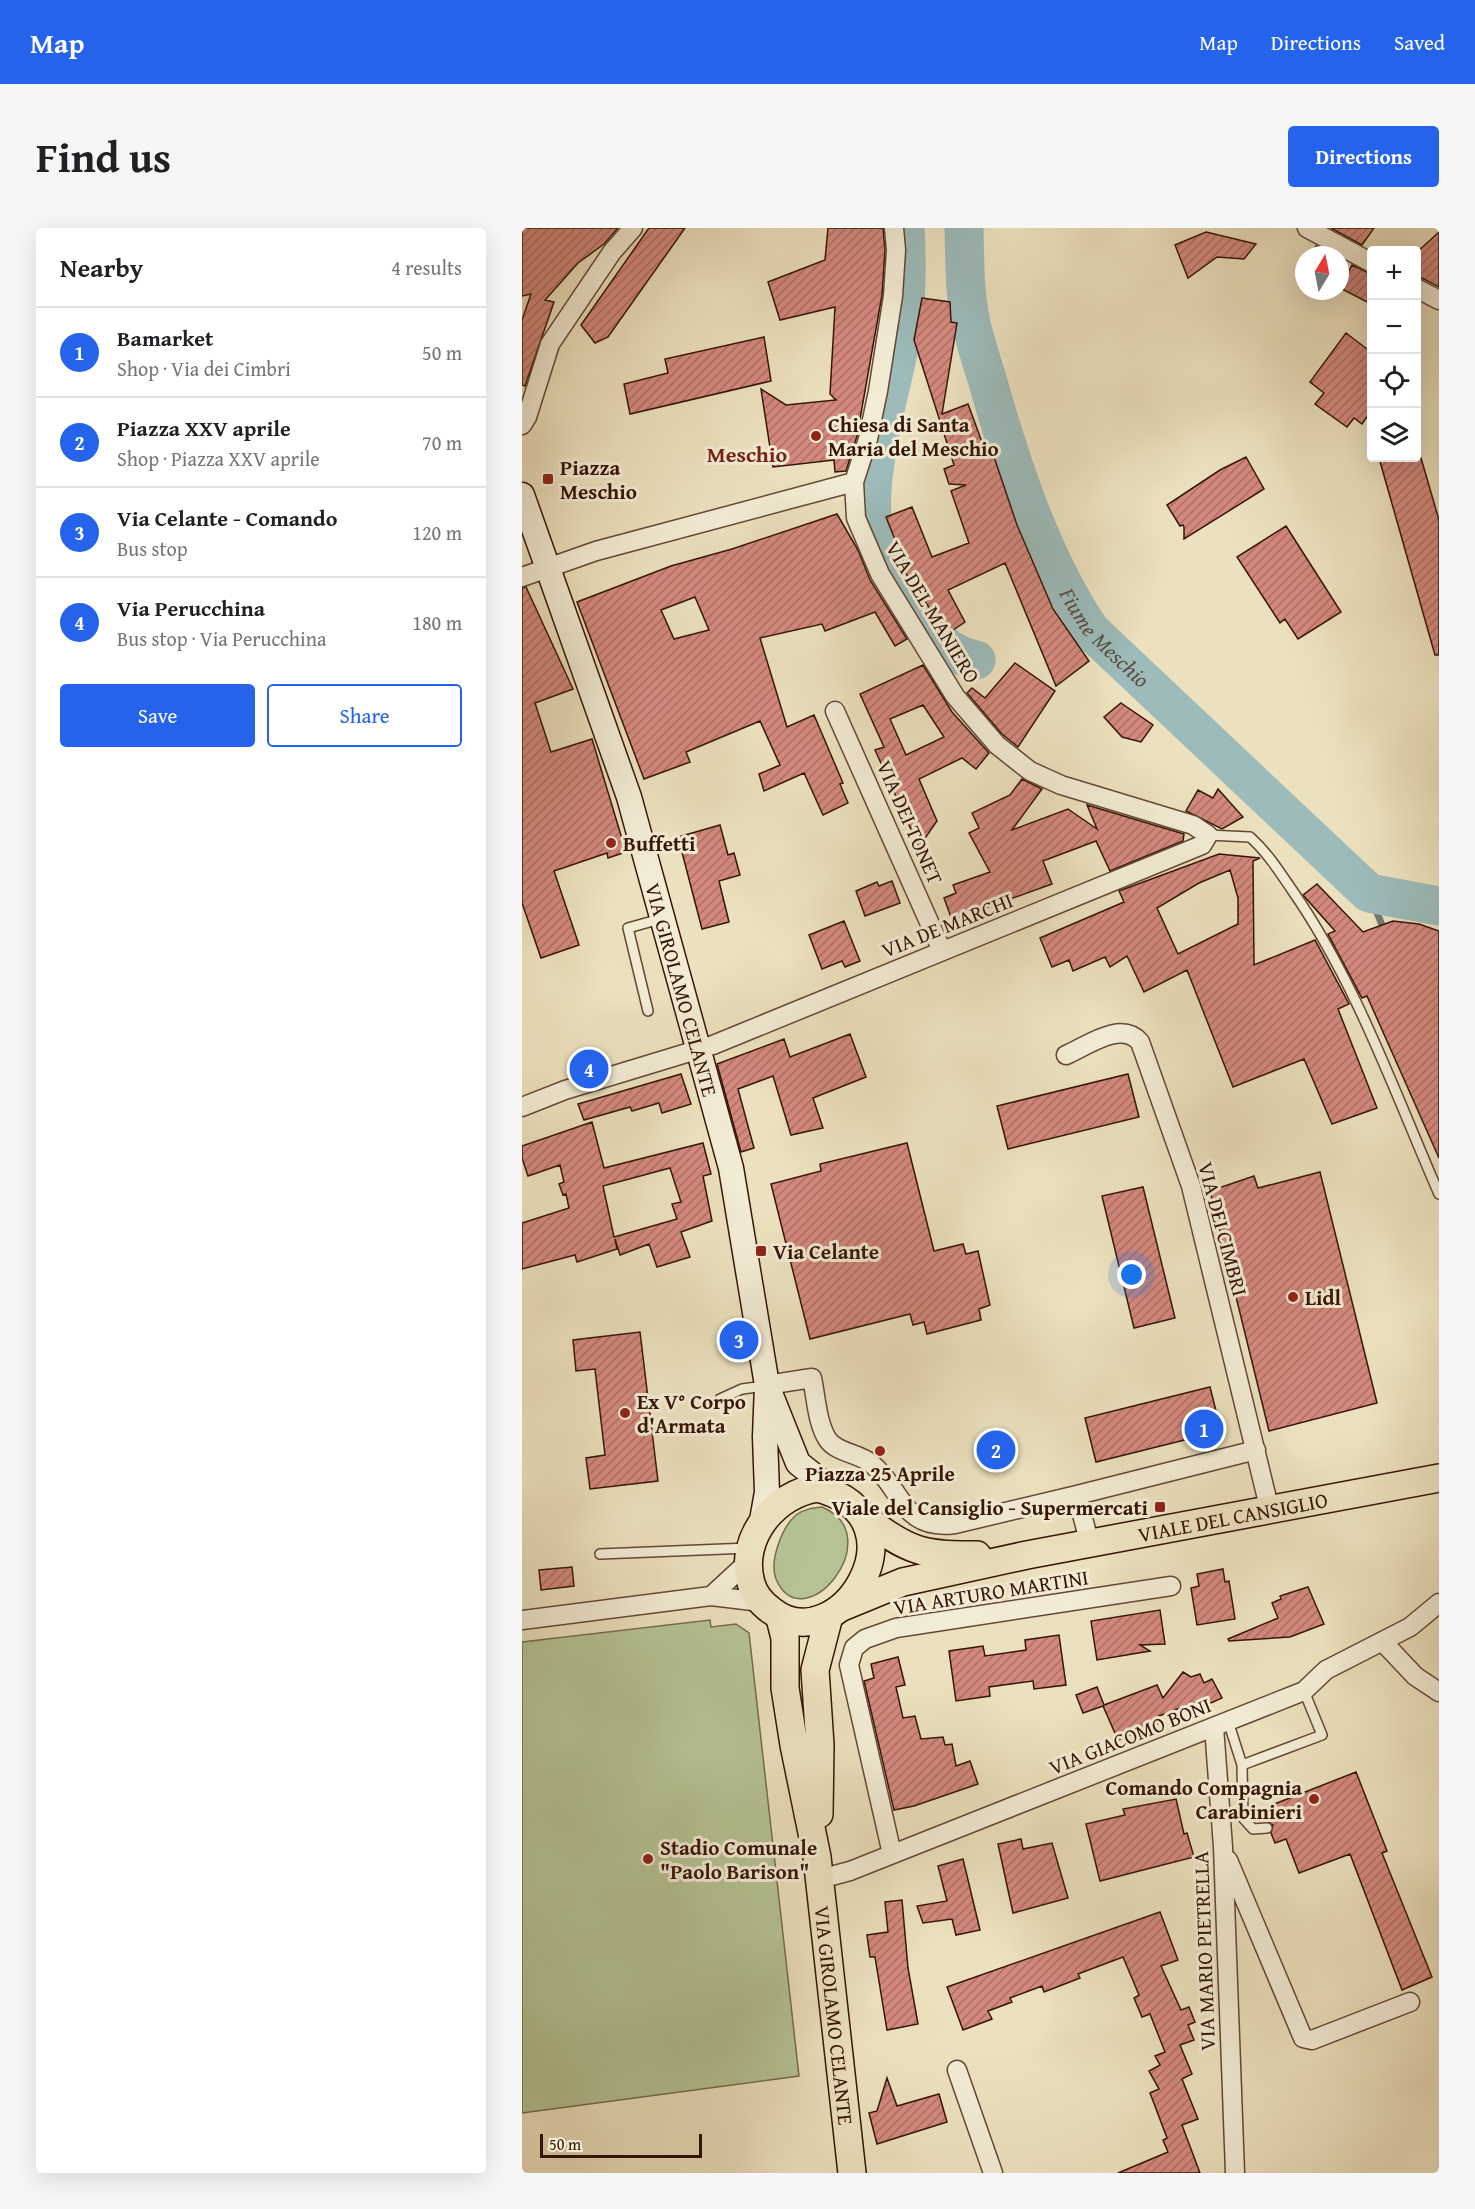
<!DOCTYPE html>
<html lang="en">
<head>
<meta charset="utf-8">
<style>
	body { margin:0; font-family:"Gentium Book Plus",serif; background:#f6f6f6; color:#202124 }
	.controls { position:absolute; right:18px; top:18px; display:grid; overflow:hidden; border-radius:6px; box-shadow:0 6px 24px #0002 }
	.controls button { width:54px; height:54px; display:grid; place-items:center; padding:0; border:0; border-bottom:2px solid #e0e0e0; background:#fff; color:#202124; font:30px sans-serif }
	.compass { position:absolute; left:773px; top:18px; width:54px; height:54px; border-radius:50%; background:#fff; box-shadow:0 6px 24px #0002; rotate:10deg }
	.scale { position:absolute; left:18px; bottom:15px; width:162px; box-sizing:border-box; padding-left:6px; border:3px solid #351507; border-top:0; font-size:16px; line-height:21px; white-space:nowrap; color:#351507; -webkit-text-stroke:4px #f3ecd5; paint-order:stroke }
	.you { position:absolute; left:610px; top:1047px; width:21px; height:21px; margin:-15px; border:4px solid #fff; border-radius:50%; background:#1a73e8; box-shadow:0 0 0 9px #1a73e833 }
	.badge { display:grid; place-items:center; width:39px; height:39px; border-radius:50%; background:#2563eb; color:#fff; font-size:20px; font-weight:700 }
	.pin { position:absolute; translate:-50% -50%; border:3px solid #fff; box-shadow:0 2px 6px #0006 }
	.list { margin:0; padding:0; list-style:none }
	h2 { display:flex; justify-content:space-between; align-items:center; height:78px; margin:0; padding:0 24px; font-size:26px }
	h2 small { font-size:20px; font-weight:400; color:#757577 }
	.list li { display:grid; grid-template-columns:39px 1fr auto; gap:18px; align-items:center; box-sizing:border-box; height:90px; padding:0 24px; border-top:2px solid #e0e0e0 }
	.list b { display:block; font-size:22px; white-space:nowrap }
	.list p { margin:0; font-size:20px; white-space:nowrap; color:#757577 }
	.list em { font-size:20px; font-style:normal; color:#757577 }
	.actions { display:flex; gap:12px; padding:18px 24px }
	.actions a { flex:1; padding:14px 0; border:2px solid #2563eb; border-radius:6px; text-align:center; font-size:21px; color:#2563eb }
	.actions .main { background:#2563eb; color:#fff }
	.icon { flex:none; width:33px; height:33px; fill:none; stroke:currentColor; stroke-width:2; stroke-linecap:round; stroke-linejoin:round }
	.map { position:relative; flex:none; width:917px; height:1945px; overflow:hidden; border-radius:6px }
	header { display:flex; align-items:center; gap:36px; box-sizing:border-box; height:84px; padding:0 30px; background:#2563eb; color:#fff }
	header strong { font-size:28px }
	nav { display:flex; gap:33px; margin-inline-start:auto; font-size:21px }
	.intro { display:flex; align-items:center; justify-content:space-between; box-sizing:border-box; height:144px; padding:0 36px }
	h1 { margin:0; font-size:42px }
	.button { padding:15px 27px; border-radius:6px; background:#2563eb; color:#fff; font-size:21px; font-weight:700 }
	main { display:flex; gap:36px; padding:0 36px }
	aside { flex:1; background:#fff; border-radius:6px; box-shadow:0 6px 24px #0002 }
	.map>svg:first-child { display:block }
	.green { fill:#b5c394; stroke:#756c4e; stroke-width:1.5 }
	.lines { fill:none; stroke-linecap:round; stroke-linejoin:round }
	.stream { stroke:#737972; stroke-width:7 }
	.river { stroke:#9cbbba; stroke-width:39 }
	.building { fill:url(#building-hatch); stroke:#351507; stroke-width:1.5; fill-rule:evenodd }
	.service-casing { stroke:#634835; stroke-width:12 }
	.minor-casing { stroke:#634835; stroke-width:21 }
	.secondary-casing { stroke:#351507; stroke-width:27 }
	.primary-casing { stroke:#351507; stroke-width:30 }
	.service { stroke:#f3ecd5; stroke-width:9 }
	.minor { stroke:#f3ecd5; stroke-width:18 }
	.secondary { stroke:#f3ecd5; stroke-width:24 }
	.primary { stroke:#ece1be; stroke-width:27 }
	.poi-dot { fill:#8f2418; stroke:#f3ecd5; stroke-width:2 }
	.labels { text-anchor:middle; dominant-baseline:central; stroke-width:6; stroke-linejoin:round; paint-order:stroke }
	.poi-label { font-size:21px; font-weight:bold; fill:#351507; stroke:#f3ecd5; text-anchor:start }
	.street-label { font-size:21px; fill:#351507; stroke:#f3ecd5 }
	.neighbourhood-label { font-size:22px; font-weight:bold; fill:#7a1f14; stroke:#f3ecd5 }
	.water-label { font-size:22px; font-style:italic; fill:#594f46; stroke:#f3ecd5 }
</style>
</head>
<body>
<header>
<strong>Map</strong>
<nav><a>Map</a><a>Directions</a><a>Saved</a></nav>
</header>
<div class="intro"><h1>Find us</h1><a class="button">Directions</a></div>
<main>
<aside>
<h2>Nearby<small>4 results</small></h2>
<ul class="list">
<li><span class="badge">1</span><div><b>Bamarket</b><p>Shop · Via dei Cimbri</p></div><em>50 m</em></li>
<li><span class="badge">2</span><div><b>Piazza XXV aprile</b><p>Shop · Piazza XXV aprile</p></div><em>70 m</em></li>
<li><span class="badge">3</span><div><b>Via Celante - Comando</b><p>Bus stop</p></div><em>120 m</em></li>
<li><span class="badge">4</span><div><b>Via Perucchina</b><p>Bus stop · Via Perucchina</p></div><em>180 m</em></li>
</ul>
<div class="actions"><a class="main">Save</a><a>Share</a></div>
</aside>
<div class="map">
<svg width="917" height="1945" viewBox="0 0 917 1945">
	<defs>
		<pattern id="building-hatch" width="6" height="6" patternUnits="userSpaceOnUse" patternTransform="scale(1.5)"><rect width="6" height="6" fill="#d4897e"/><path d="M-1 1l2-2M0 6l6-6M5 7l2-2" fill="none" stroke="#ad6f65"/></pattern>
	</defs>
	<rect width="100%" height="100%" fill="#ece1be"/>
	<filter id="stains"><feTurbulence type="fractalNoise" baseFrequency=".00333" numOctaves="4"/><feColorMatrix values="0 0 0 0 .2 0 0 0 0 .09 0 0 0 0 .02 0 0 0 .5 -.17"/></filter>
	<radialGradient id="worn" r=".72"><stop offset=".6" stop-color="#630" stop-opacity="0"/><stop offset="1" stop-color="#630" stop-opacity=".3"/></radialGradient>
	<!-- green -->
	<path class="green" d="M 300,1279 C 369,1308 281,1414 254,1351 C 247,1333 260,1299 274,1287 C 282,1281 291,1280 300,1279 Z
		M 188,1392 L 189,1399 L 214,1396 L 227,1405 L 277,1848 L 0,1885 L 0,1414 Z"/>
	<g class="lines">
		<!-- stream -->
		<path class="stream" d="M 847,665 L 860,697"/>
		<!-- river -->
		<g class="river">
			<path d="M 383,0 C 385,35 385,69 380,104 C 371,158 339,256 353,306 C 360,333 380,358 395,381 C 414,408 420,425 454,432"/>
			<path id="s1" d="M 442,0 C 443,31 442,64 449,95 C 454,119 463,142 469,165 C 493,247 521,332 569,403 L 847,665 L 917,678"/>
		</g>
	</g>
	<!-- building -->
	<path class="building" d="M 0,0 L 96,0 L 82,16 L 56,35 L 23,72 L 32,74 L 3,158 L 0,157 L 0,92 L 9,66 L 0,68 Z
		M 127,0 L 163,0 L 86,109 L 73,115 L 59,97 Z
		M 306,0 L 361,0 L 363,22 L 360,67 L 335,208 L 324,243 L 313,244 L 312,232 L 251,239 L 239,161 L 264,177 L 314,172 L 308,166 L 313,79 L 258,92 L 246,54 L 303,32 Z
		M 809,0 L 852,0 L 840,17 Z
		M 684,4 L 734,16 L 722,31 L 695,29 L 666,50 L 653,17 Z
		M 917,4 L 917,59 L 894,47 L 894,25 Z
		M 794,18 L 811,27 L 789,27 Z
		M 830,37 L 849,46 L 849,76 L 818,60 Z
		M 400,70 L 428,74 L 429,94 L 435,95 L 420,186 L 446,176 L 464,225 L 470,223 L 495,297 L 531,381 L 567,433 L 534,458 L 483,335 L 426,362 L 443,394 L 425,406 L 383,344 L 385,342 L 364,289 L 390,279 L 410,329 L 447,315 L 429,263 L 444,257 L 427,256 L 422,241 L 432,237 L 392,112 Z
		M 824,105 L 849,124 L 849,183 L 840,196 L 832,190 L 825,199 L 793,176 L 802,165 L 788,154 Z
		M 242,109 L 249,153 L 108,186 L 102,156 L 146,145 L 143,131 Z
		M 724,229 L 742,261 L 662,311 L 662,299 L 661,297 L 658,298 L 645,277 L 698,242 Z
		M 857,230 L 899,230 L 917,292 L 917,427 L 913,427 Z
		M 315,286 L 336,322 L 348,352 L 385,411 L 373,418 L 353,384 L 303,403 L 300,396 L 238,410 L 265,499 L 292,487 L 321,555 L 318,556 L 326,575 L 301,587 L 282,545 L 242,563 L 237,546 L 258,537 L 238,493 L 164,524 L 168,534 L 122,551 L 55,374 L 149,338 L 210,321 ZM 173,369 L 187,402 L 152,411 L 139,382 Z
		M 764,298 L 819,384 L 776,411 L 763,391 L 758,395 L 715,329 Z
		M 4,359 L 51,461 L 13,475 L 29,524 L 70,511 L 104,624 L 86,630 L 85,625 L 32,643 L 57,717 L 19,730 L 0,675 L 0,360 Z
		M 493,435 L 533,463 L 496,519 L 480,506 L 445,465 L 450,460 L 463,470 Z
		M 401,437 L 430,484 L 467,525 L 454,541 L 440,530 L 397,551 L 415,593 L 397,619 L 353,522 L 362,519 L 338,466 ZM 401,477 L 422,509 L 384,527 L 368,491 Z
		M 599,475 L 631,497 L 619,514 L 600,509 L 582,489 Z
		M 500,551 L 520,561 L 490,602 L 546,581 L 575,601 L 565,577 L 662,606 L 661,613 L 588,643 L 574,613 L 521,633 L 530,656 L 430,692 L 422,670 L 434,665 L 431,657 L 468,644 L 447,605 L 457,600 L 450,585 L 488,567 Z
		M 696,561 L 721,589 L 700,601 L 664,583 L 676,562 L 691,570 Z
		M 198,597 L 206,627 L 212,625 L 218,647 L 197,653 L 207,694 L 180,701 L 156,609 Z
		M 697,626 L 738,630 L 731,633 L 732,737 L 793,712 L 827,776 L 816,781 L 855,880 L 810,896 L 782,831 L 711,859 L 665,742 L 622,764 L 605,728 L 588,739 L 583,729 L 551,743 L 547,732 L 530,739 L 518,710 L 602,674 L 597,663 ZM 708,642 L 716,670 L 716,696 L 656,726 L 635,680 L 677,655 Z
		M 370,653 L 378,675 L 343,688 L 334,663 L 355,654 L 357,658 Z
		M 795,656 L 841,704 L 871,693 L 897,696 L 917,703 L 917,930 L 845,768 L 840,770 L 806,706 L 813,703 L 781,667 Z
		M 322,693 L 338,733 L 323,739 L 320,733 L 300,741 L 287,707 Z
		M 328,806 L 344,849 L 291,870 L 301,900 L 269,907 L 251,848 L 216,861 L 232,920 L 219,924 L 195,836 L 262,811 L 268,829 Z
		M 159,846 L 169,876 L 140,885 L 137,875 L 110,883 L 108,879 L 62,892 L 56,876 Z
		M 606,846 L 617,889 L 486,921 L 475,878 Z
		M 70,894 L 82,940 L 181,915 L 189,946 L 181,948 L 190,993 L 159,1004 L 168,1029 L 135,1039 L 127,1016 L 98,1027 L 93,1011 L 95,1021 L 55,1034 L 53,1027 L 0,1041 L 0,995 L 47,980 L 44,966 L 41,967 L 37,956 L 42,954 L 38,937 L 6,948 L 0,930 L 0,918 ZM 148,940 L 159,974 L 150,976 L 155,991 L 92,1009 L 81,958 Z
		M 385,915 L 412,1023 L 441,1016 L 444,1026 L 456,1023 L 468,1077 L 457,1081 L 459,1092 L 405,1106 L 402,1094 L 391,1097 L 388,1086 L 288,1111 L 249,956 L 299,943 L 298,936 Z
		M 798,944 L 855,1175 L 747,1203 L 688,963 L 732,948 L 736,960 Z
		M 621,959 L 653,1090 L 612,1100 L 580,968 Z
		M 118,1104 L 136,1253 L 68,1261 L 64,1230 L 83,1227 L 73,1141 L 54,1143 L 51,1112 Z
		M 688,1159 L 699,1203 L 574,1234 L 563,1190 Z
		M 50,1339 L 52,1358 L 19,1362 L 17,1342 Z
		M 701,1341 L 703,1354 L 707,1353 L 713,1391 L 675,1397 L 669,1360 L 677,1358 L 675,1346 Z
		M 786,1359 L 802,1396 L 768,1409 L 707,1413 L 706,1411 L 756,1390 L 750,1375 L 759,1371 L 758,1368 Z
		M 638,1382 L 643,1416 L 618,1417 L 628,1423 L 575,1432 L 569,1393 Z
		M 537,1407 L 544,1457 L 512,1461 L 511,1453 L 467,1459 L 468,1468 L 434,1473 L 427,1423 L 461,1418 L 463,1428 L 504,1422 L 503,1412 Z
		M 376,1429 L 383,1457 L 374,1459 L 381,1490 L 393,1488 L 399,1511 L 421,1509 L 423,1517 L 430,1516 L 434,1538 L 448,1533 L 456,1556 L 392,1578 L 372,1582 L 342,1453 L 352,1450 L 349,1436 Z
		M 661,1444 L 669,1449 L 678,1446 L 682,1455 L 690,1451 L 700,1470 L 678,1480 L 676,1473 L 637,1488 L 640,1494 L 596,1512 L 581,1478 L 561,1485 L 554,1467 L 575,1459 L 582,1477 L 635,1457 L 641,1470 Z
		M 834,1544 L 865,1623 L 860,1625 L 910,1749 L 880,1762 L 828,1626 L 777,1645 L 764,1611 L 753,1615 L 749,1605 L 751,1597 L 744,1593 L 741,1585 L 752,1581 L 750,1577 Z
		M 654,1571 L 662,1606 L 665,1605 L 672,1629 L 578,1653 L 564,1596 L 603,1587 L 601,1581 Z
		M 499,1611 L 501,1621 L 530,1615 L 546,1670 L 491,1685 L 476,1616 Z
		M 441,1631 L 458,1702 L 434,1707 L 430,1691 L 401,1695 L 395,1678 L 425,1673 L 416,1638 Z
		M 380,1672 L 386,1740 L 396,1796 L 365,1802 L 353,1729 L 348,1729 L 345,1707 L 366,1704 L 363,1674 Z
		M 638,1684 L 656,1732 L 639,1738 L 659,1782 L 667,1779 L 673,1794 L 666,1797 L 672,1812 L 658,1817 L 670,1846 L 660,1851 L 676,1891 L 660,1897 L 678,1945 L 596,1945 L 646,1924 L 641,1912 L 645,1910 L 628,1865 L 637,1861 L 627,1843 L 638,1837 L 633,1828 L 643,1824 L 628,1786 L 620,1789 L 612,1770 L 617,1767 L 601,1729 L 556,1746 L 558,1750 L 522,1764 L 520,1758 L 488,1770 L 490,1774 L 466,1783 L 470,1791 L 441,1802 L 425,1759 Z
		M 365,1850 L 375,1878 L 417,1866 L 425,1894 L 355,1916 L 347,1885 L 355,1883 Z"/>
	<g class="lines">
		<!-- service casing -->
		<g class="service-casing">
			<path id="service" d="M 686,607 L 728,609 C 745,624 757,643 770,662 C 834,754 872,863 917,966
				M 126,783 L 106,700 L 138,691
				M 198,1171 L 220,1161 L 243,1158
				M 78,1326 L 227,1320
				M 706,1493 L 720,1537 L 721,1590 L 731,1601 L 745,1600
				M 720,1537 L 800,1507 L 782,1463"/>
		</g>
		<!-- minor casing -->
		<g class="minor-casing">
			<path id="minor" d="M 785,0 L 850,35
				M 894,60 L 917,72
				M 0,197 L 5,189 L 28,116 L 90,24 L 111,0
				M 0,349 L 74,323 L 332,254
				M 313,483 L 420,723
				M 544,827 C 565,818 599,792 618,814 L 669,958 L 748,1283
				M 0,879 L 43,862 L 191,817 L 680,617 L 686,607 L 671,597 L 539,557 L 508,543 L 475,517 L 433,468 L 358,346 L 334,290 L 332,254 L 346,211 L 356,163 L 371,68 L 374,22 L 372,0
				M 245,1157 L 290,1150 C 294,1168 295,1196 306,1212 C 315,1225 337,1225 350,1236 C 381,1262 380,1303 433,1296 L 555,1267 L 568,1317
				M 555,1267 L 734,1222
				M 189,1368 L 227,1333
				M 0,1392 L 189,1368 L 239,1374
				M 861,1414 L 893,1448 L 917,1464
				M 692,1499 L 701,1619 L 713,1945
				M 370,1626 L 327,1437 L 332,1420 L 343,1411 L 374,1400 L 649,1358
				M 706,1632 L 781,1810 L 790,1812 L 888,1774
				M 298,1651 L 328,1643 L 782,1463 L 804,1442 L 888,1399 L 917,1375
				M 435,1842 L 471,1945"/>
		</g>
		<!-- secondary casing -->
		<g class="secondary-casing">
			<g id="secondary">
				<path id="s2" d="M 0,267 L 107,569 L 209,940 L 245,1157 L 243,1209 L 245,1264 L 239,1298"/>
				<path d="M 248,1165 L 276,1235 L 314,1265"/>
			</g>
		</g>
		<!-- primary casing -->
		<g class="primary-casing">
			<g id="primary">
				<path d="M 296,1260 C 409,1291 316,1435 250,1383 C 240,1376 232,1367 229,1355 C 216,1310 254,1265 296,1260 Z"/>
				<path d="M 343,1290 C 385,1323 402,1328 455,1327"/>
				<path id="s3" d="M 320,1379 L 381,1354 L 505,1327 L 917,1250"/>
				<path id="s4" d="M 258,1390 L 263,1410 L 263,1460 L 272,1517 L 295,1629 L 330,1945"/>
				<path d="M 297,1586 L 298,1517 L 293,1442 L 307,1388"/>
			</g>
		</g>
		<!-- service -->
		<use href="#service" class="service"/>
		<!-- minor -->
		<use href="#minor" class="minor"/>
		<!-- secondary -->
		<use href="#secondary" class="secondary"/>
		<!-- primary -->
		<use href="#primary" class="primary"/>
	</g>
	<!-- markers -->
	<g class="poi-dot">
		<circle cx="294" cy="208" r="6"/>
		<rect x="20" y="245" width="12" height="12" rx="3"/>
		<circle cx="89" cy="615" r="6"/>
		<rect x="233" y="1017" width="12" height="12" rx="3"/>
		<circle cx="771" cy="1069" r="6"/>
		<circle cx="103" cy="1185" r="6"/>
		<circle cx="358" cy="1223" r="6"/>
		<rect x="632" y="1273" width="12" height="12" rx="3"/>
		<circle cx="792" cy="1571" r="6"/>
		<circle cx="126" cy="1631" r="6"/>
	</g>
	<g class="labels">
		<!-- poi labels -->
		<g class="poi-label">
			<text x="306" y="196">Chiesa di Santa<tspan x="306" dy="24">Maria del Meschio</tspan></text>
			<text x="38" y="239">Piazza<tspan x="38" dy="24">Meschio</tspan></text>
			<text x="101" y="615">Buffetti</text>
			<text x="251" y="1023">Via Celante</text>
			<text x="783" y="1069">Lidl</text>
			<text x="115" y="1173">Ex V° Corpo<tspan x="115" dy="24">d'Armata</tspan></text>
			<text x="358" y="1245" text-anchor="middle">Piazza 25 Aprile</text>
			<text x="626" y="1279" text-anchor="end">Viale del Cansiglio - Supermercati</text>
			<text x="780" y="1559" text-anchor="end">Comando Compagnia<tspan x="780" dy="24">Carabinieri</tspan></text>
			<text x="138" y="1619">Stadio Comunale<tspan x="138" dy="24">"Paolo Barison"</tspan></text>
		</g>
		<!-- street labels -->
		<g class="street-label">
			<text transform="translate(411 384) rotate(59)">VIA DEL MANIERO</text>
			<text transform="translate(388 594) rotate(66)">VIA DEI TONET</text>
			<text transform="translate(425 697) rotate(-22)">VIA DE MARCHI</text>
			<text stroke="none"><textPath href="#s2" startOffset="520">VIA GIROLAMO CELANTE</textPath></text>
			<text transform="translate(701 1001) rotate(75)">VIA DEI CIMBRI</text>
			<text stroke="none"><textPath href="#s3" startOffset="402">VIALE DEL CANSIGLIO</textPath></text>
			<text transform="translate(469 1364) rotate(-9)">VIA ARTURO MARTINI</text>
			<text transform="translate(608 1508) rotate(-22)">VIA GIACOMO BONI</text>
			<text transform="translate(682 1723) rotate(-92)">VIA MARIO PIETRELLA</text>
			<text stroke="none"><textPath href="#s4" startOffset="402">VIA GIROLAMO CELANTE</textPath></text>
		</g>
		<!-- neighbourhood labels -->
		<g class="neighbourhood-label">
			<text x="225" y="226">Meschio</text>
		</g>
		<!-- water labels -->
		<g class="water-label">
			<text stroke="none"><textPath href="#s1" startOffset="441">Fiume Meschio</textPath></text>
		</g>
	</g>
	<rect width="100%" height="100%" filter="url(#stains)"/>
	<rect width="100%" height="100%" fill="url(#worn)"/>
</svg>
<div class="controls">
<button>+</button>
<button>−</button>
<button><svg class="icon" aria-label="locate" viewBox="0 0 24 24"><circle cx="12" cy="12" r="6"/><path d="M12 2v4M12 18v4M2 12h4M18 12h4"/></svg></button>
<button><svg class="icon" aria-label="layers" viewBox="0 0 24 24"><path d="M12 4l9 5-9 5-9-5zM3 14l9 5 9-5"/></svg></button>
</div>
<svg class="compass" viewBox="-18 -18 36 36"><path d="M0-13l5 13h-10z" fill="#e53935"/><path d="M0 13l5-13h-10z" fill="#757577"/></svg>
<div class="scale">50 m</div>
<div class="you"></div>
<div class="pin badge" style="left:682px;top:1201px">1</div>
<div class="pin badge" style="left:474px;top:1222px">2</div>
<div class="pin badge" style="left:217px;top:1112px">3</div>
<div class="pin badge" style="left:67px;top:841px">4</div>
</div>
</main>
</body>
</html>
